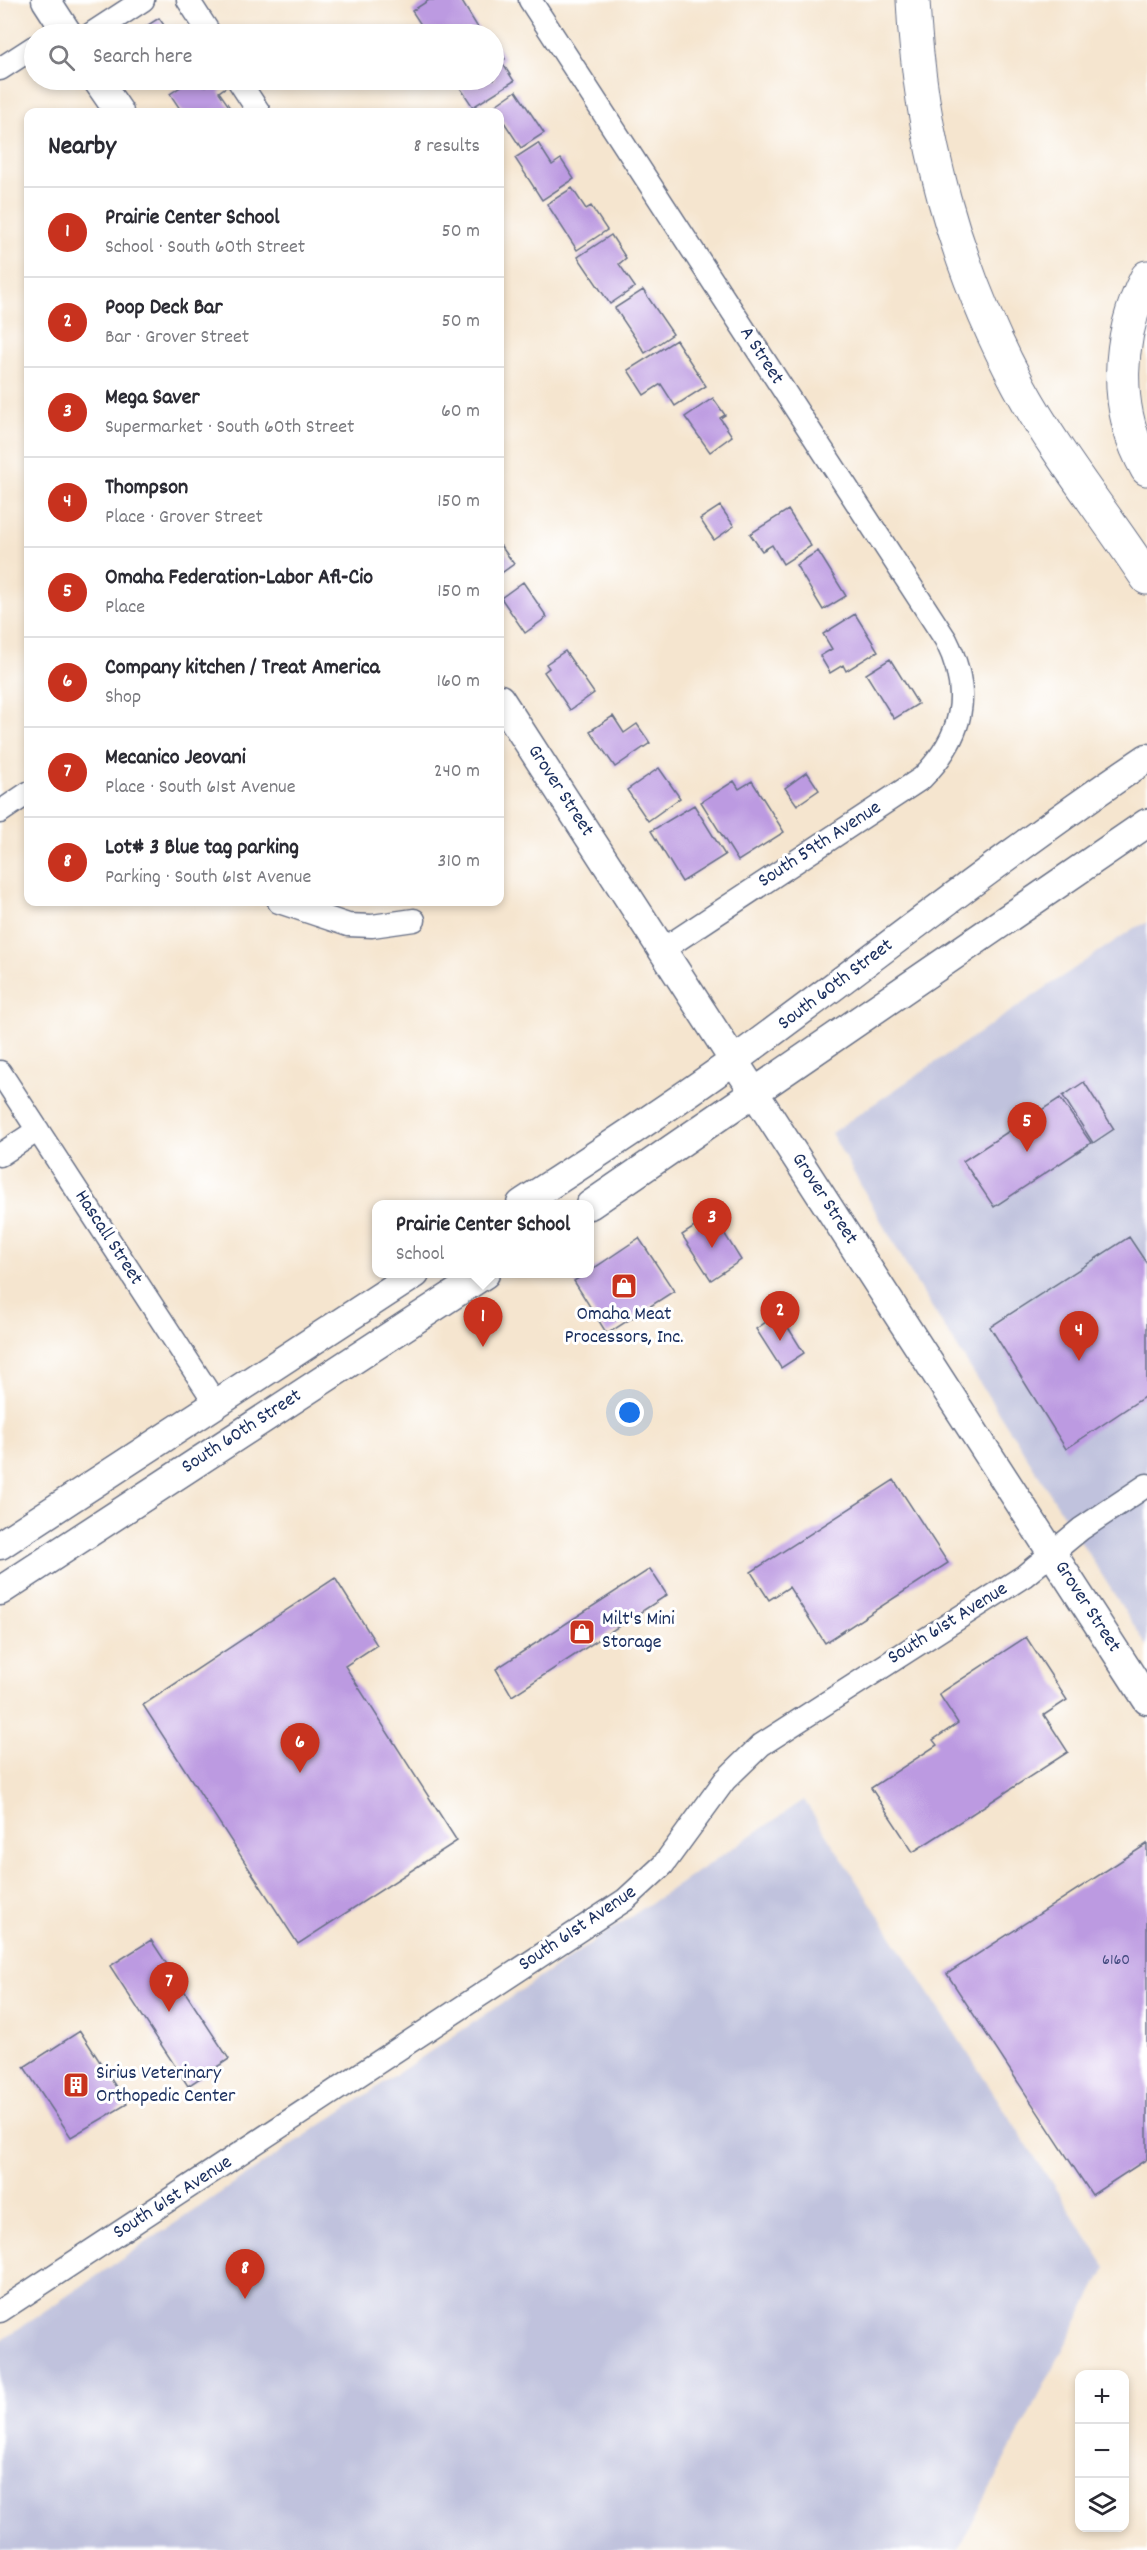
<!DOCTYPE html>
<html lang="en">
<head>
<meta charset="utf-8">
<style>
	body { margin:0; font-family:Dekko,sans-serif; background:#f7f7f7; color:#2b2b33 }
	.controls { position:absolute; right:18px; bottom:18px; display:grid; overflow:hidden; border-radius:12px; box-shadow:0 3px 9px #0003 }
	.controls button { width:54px; height:54px; display:grid; place-items:center; padding:0; border:0; border-bottom:2px solid #e1e1e2; background:#fff; color:#2b2b33; font:30px sans-serif }
	.you { position:absolute; left:630px; top:1413px; width:21px; height:21px; margin:-15px; border:4px solid #fff; border-radius:50%; background:#1a73e8; box-shadow:0 0 0 9px #1a73e833 }
	.badge { display:grid; place-items:center; width:39px; height:39px; border-radius:50%; background:#c8321e; color:#fff; font-size:20px; font-weight:700 }
	.pin { position:absolute; translate:-50% -50px; filter:drop-shadow(0 2px 3px #0008) }
	.pin::after { content:''; position:absolute; top:32px; width:21px; height:18px; background:inherit; clip-path:polygon(0 0,100% 0,50% 100%) }
	.popup { position:absolute; left:372px; top:1200px; width:222px; height:78px; box-sizing:border-box; display:grid; place-content:center; border-radius:12px; background:#fff; filter:drop-shadow(0 2px 4px #0005); font-size:20px; white-space:nowrap; color:#7c7c81 }
	.popup b { font-size:22px; color:#2b2b33 }
	.popup::after { content:''; position:absolute; left:50%; top:100%; margin-left:-12px; border:12px solid transparent; border-top-color:#fff }
	.list { margin:0; padding:0; list-style:none }
	h2 { display:flex; justify-content:space-between; align-items:center; height:78px; margin:0; padding:0 24px; font-size:26px }
	h2 small { font-size:20px; font-weight:400; color:#7c7c81 }
	.list li { display:grid; grid-template-columns:39px 1fr auto; gap:18px; align-items:center; box-sizing:border-box; height:90px; padding:0 24px; border-top:2px solid #e1e1e2 }
	.list b { display:block; font-size:22px; white-space:nowrap }
	.list p { margin:0; font-size:20px; white-space:nowrap; color:#7c7c81 }
	.list em { font-size:20px; font-style:normal; color:#7c7c81 }
	.icon { flex:none; width:33px; height:33px; fill:none; stroke:currentColor; stroke-width:2; stroke-linecap:round; stroke-linejoin:round }
	.map { position:relative; flex:none; width:1147px; height:2550px; overflow:hidden }
	.search { position:absolute; background:#fff; box-shadow:0 3px 9px #0003; left:24px; top:24px; width:480px; height:66px; display:flex; align-items:center; gap:15px; box-sizing:border-box; padding:0 21px; border-radius:33px; color:#7c7c81; font-size:22px }
	.panel { position:absolute; background:#fff; box-shadow:0 3px 9px #0003; left:24px; top:108px; width:480px; height:798px; border-radius:12px }
	.map>svg:first-child { display:block }
	.industrial { fill:#c0c2dd }
	.building { fill:#bc9ae1 }
	.lines { fill:none; stroke-linecap:round; stroke-linejoin:round }
	.minor-casing { stroke:#676f86; stroke-width:25 }
	.major-casing { stroke:#676f86; stroke-width:31 }
	.highway-casing { stroke:#676f86; stroke-width:35 }
	.minor { stroke:#fff; stroke-width:22 }
	.major { stroke:#fff; stroke-width:28 }
	.highway { stroke:#fff; stroke-width:33 }
	.labels { text-anchor:middle; dominant-baseline:central; stroke-width:6; stroke-linejoin:round; paint-order:stroke }
	.number-label { font-size:16px; fill:#434a7f }
	.street-label { font-size:20px; fill:#1b2f5e; stroke:#fff }
	.poi-label { font-size:20px; fill:#1b2f5e; stroke:#fff; text-anchor:start }
</style>
</head>
<body>
<div class="map">
<svg width="1147" height="2550" viewBox="0 0 1147 2550">
	<rect width="100%" height="100%" fill="#fff"/>
	<filter id="ink" filterUnits="userSpaceOnUse"><feTurbulence type="fractalNoise" baseFrequency=".0167" numOctaves="2"/><feDisplacementMap in="SourceGraphic" scale="12" xChannelSelector="R" yChannelSelector="G"/><feConvolveMatrix kernelMatrix="1 2 1 2 8 2 1 2 1" color-interpolation-filters="sRGB"/></filter>
	<filter id="wash" filterUnits="userSpaceOnUse"><feTurbulence type="fractalNoise" baseFrequency=".008" numOctaves="4" result="noise"/><feDisplacementMap in="SourceGraphic" scale="24" xChannelSelector="R" yChannelSelector="G"/><feGaussianBlur stdDeviation="1.35" result="paint"/><feColorMatrix in="noise" values="0 0 0 0 0 0 0 0 0 0 0 0 0 0 0 0 0 1.4 0 .05"/><feComposite in="paint" operator="in"/></filter>
	<g filter="url(#wash)">
		<rect width="100%" height="100%" fill="#f5e5cf"/>
		<!-- industrial -->
		<path class="industrial" d="M 1147,923 L 1147,1646 L 917,1284 L 831,1133 L 1134,928 Z
			M 804,1800 L 1106,2267 L 958,2550 L 0,2550 L 0,2341 Z"/>
		<g id="blocks">
			<!-- building -->
			<path class="building" d="M 429,0 L 461,0 L 480,31 L 475,34 L 427,34 L 412,11 Z
				M 159,18 L 170,34 L 134,34 Z
				M 494,41 L 505,59 L 501,61 L 514,81 L 473,107 L 455,80 L 494,80 Z
				M 191,80 L 199,80 L 204,87 L 216,80 L 227,80 L 230,84 L 219,92 L 233,112 L 182,112 L 170,94 Z
				M 516,91 L 544,133 L 521,148 L 500,116 L 500,112 L 493,107 Z
				M 538,143 L 552,165 L 561,159 L 574,179 L 542,200 L 515,158 Z
				M 572,188 L 586,209 L 591,206 L 607,230 L 577,250 L 547,204 Z
				M 611,235 L 626,258 L 619,264 L 635,287 L 610,304 L 578,257 Z
				M 643,290 L 673,334 L 645,353 L 615,308 Z
				M 676,340 L 706,386 L 675,406 L 661,384 L 644,395 L 628,370 Z
				M 713,398 L 725,415 L 720,418 L 732,436 L 710,452 L 685,417 Z
				M 720,506 L 734,526 L 714,540 L 700,519 Z
				M 788,510 L 811,546 L 783,564 L 772,545 L 762,551 L 750,534 Z
				M 501,546 L 514,564 L 500,574 L 500,547 Z
				M 818,551 L 846,596 L 823,610 L 796,565 Z
				M 523,582 L 547,617 L 525,633 L 501,598 Z
				M 855,614 L 878,651 L 846,671 L 843,665 L 830,673 L 820,656 L 832,649 L 823,634 Z
				M 565,651 L 594,693 L 570,710 L 544,672 L 549,668 L 546,664 Z
				M 890,659 L 918,704 L 894,719 L 866,674 Z
				M 613,716 L 624,733 L 637,724 L 650,743 L 615,767 L 590,731 Z
				M 659,768 L 680,798 L 648,821 L 627,790 Z
				M 807,772 L 819,790 L 797,805 L 785,788 Z
				M 734,781 L 739,789 L 752,781 L 784,832 L 738,861 L 701,802 Z
				M 694,805 L 725,855 L 682,882 L 651,831 Z
				M 1084,1082 L 1114,1129 L 1093,1143 L 1063,1096 Z
				M 1060,1098 L 1091,1143 L 994,1207 L 963,1161 Z
				M 713,1215 L 741,1260 L 711,1280 L 682,1235 Z
				M 1129,1237 L 1147,1264 L 1147,1395 L 1066,1449 L 990,1327 Z
				M 639,1238 L 674,1291 L 607,1334 L 574,1281 L 585,1274 L 590,1274 L 590,1271 Z
				M 779,1313 L 804,1353 L 781,1368 L 756,1329 Z
				M 894,1480 L 948,1563 L 825,1643 L 789,1587 L 769,1600 L 751,1572 Z
				M 650,1569 L 667,1595 L 512,1696 L 496,1669 Z
				M 335,1578 L 377,1645 L 345,1666 L 457,1841 L 298,1944 L 143,1705 Z
				M 1026,1637 L 1067,1700 L 1044,1715 L 1068,1752 L 913,1852 L 871,1788 L 937,1745 L 933,1740 L 958,1723 L 939,1694 Z
				M 1147,1844 L 1147,2159 L 1092,2195 L 947,1974 Z
				M 151,1940 L 229,2059 L 188,2086 L 110,1966 Z
				M 80,2031 L 127,2104 L 71,2137 L 24,2067 Z"/>
		</g>
	</g>
	<g filter="url(#ink)">
		<use href="#blocks" fill-opacity="0" stroke="#676f86" stroke-width="1.5"/>
		<g class="lines">
			<!-- minor casing -->
			<g class="minor-casing">
				<path id="minor" d="M 188,0 L 210,34
					M 530,0 L 946,640 C 973,694 963,736 922,778 L 662,950
					M 91,34 L 143,0
					M 0,69 L 34,47
					M 238,80 L 259,112
					M 0,812 L 28,793
					M 279,902 L 348,925 L 372,926 L 414,920
					M 0,1072 L 216,1404
					M 0,1155 L 38,1130
					M 0,2311 L 625,1900 L 663,1865 L 725,1780 L 761,1745 L 1024,1576 L 1081,1529 L 1147,1485"/>
			</g>
			<!-- major casing -->
			<g class="major-casing">
				<path id="major" d="M 46,0 L 68,34
					M 97,80 L 119,112
					M 500,699 L 1147,1700
					M 521,1204 C 593,1157 666,1110 736,1059 C 873,959 1006,853 1147,758
					M 590,1205 L 1147,823
					M 0,1545 L 415,1274
					M 0,1591 L 485,1274"/>
			</g>
			<!-- highway casing -->
			<g class="highway-casing">
				<path id="highway" d="M 913,0 C 919,135 955,267 1019,386 C 1056,454 1105,514 1147,578
					M 1147,277 C 1116,337 1113,410 1147,469"/>
			</g>
			<!-- minor -->
			<use href="#minor" class="minor"/>
			<!-- major -->
			<use href="#major" class="major"/>
			<!-- highway -->
			<use href="#highway" class="highway"/>
		</g>
	</g>
	<!-- icons -->
	<defs>
		<g id="shop-square" transform="scale(1.35)"><rect x="-9" y="-9" width="18" height="18" rx="4" fill="#c8321e" stroke="#fff"/><path d="M-5-2.5h2.3a2.7 3.5 0 0 1 5.4 0H5L5.5 6h-11ZM-1.5-2.5h3a1.5 2.3 0 0 0-3 0Z" fill="#fff"/></g>
		<g id="building-square" transform="scale(1.35)"><rect x="-9" y="-9" width="18" height="18" rx="4" fill="#c8321e" stroke="#fff"/><path d="M-4-6H4V6H1V3H-1V6H-4ZM-2.5-4.3h1.7v1.8h-1.7ZM.8-4.3h1.7v1.8H.8ZM-2.5-1h1.7V.8h-1.7ZM.8-1h1.7V.8H.8Z" fill="#fff"/></g>
	</defs>
	<g fill-rule="evenodd">
		<use href="#shop-square" x="624" y="1286"/>
		<use href="#shop-square" x="582" y="1632"/>
		<use href="#building-square" x="76" y="2085"/>
	</g>
	<g class="labels">
		<!-- number labels -->
		<g class="number-label">
			<text x="1116" y="1960">6160</text>
		</g>
		<!-- street labels -->
		<g class="street-label">
			<text transform="translate(761 356) rotate(57)">A Street</text>
			<text transform="translate(560 791) rotate(57)">Grover Street</text>
			<text transform="translate(820 845) rotate(-33)">South 59th Avenue</text>
			<text transform="translate(836 985) rotate(-37)">South 60th Street</text>
			<text transform="translate(824 1199) rotate(57)">Grover Street</text>
			<text transform="translate(108 1238) rotate(57)">Hascall Street</text>
			<text transform="translate(242 1432) rotate(-33)">South 60th Street</text>
			<text transform="translate(1087 1607) rotate(57)">Grover Street</text>
			<text transform="translate(948 1624) rotate(-32)">South 61st Avenue</text>
			<text transform="translate(578 1929) rotate(-34)">South 61st Avenue</text>
			<text transform="translate(173 2198) rotate(-33)">South 61st Avenue</text>
		</g>
		<!-- poi labels -->
		<g class="poi-label">
			<text x="624" y="1315" text-anchor="middle">Omaha Meat<tspan x="624" dy="23">Processors, Inc.</tspan></text>
			<text x="602" y="1620">Milt's Mini<tspan x="602" dy="23">Storage</tspan></text>
			<text x="96" y="2074">Sirius Veterinary<tspan x="96" dy="23">Orthopedic Center</tspan></text>
		</g>
	</g>
</svg>
<div class="controls">
<button>+</button>
<button>−</button>
<button><svg class="icon" aria-label="layers" viewBox="0 0 24 24"><path d="M12 4l9 5-9 5-9-5zM3 14l9 5 9-5"/></svg></button>
</div>
<div class="you"></div>
<div class="pin badge" style="left:483px;top:1347px">1</div>
<div class="popup"><b>Prairie Center School</b>School</div>
<div class="pin badge" style="left:780px;top:1341px">2</div>
<div class="pin badge" style="left:712px;top:1248px">3</div>
<div class="pin badge" style="left:1079px;top:1361px">4</div>
<div class="pin badge" style="left:1027px;top:1152px">5</div>
<div class="pin badge" style="left:300px;top:1773px">6</div>
<div class="pin badge" style="left:169px;top:2012px">7</div>
<div class="pin badge" style="left:245px;top:2299px">8</div>
<div class="search"><svg class="icon" aria-label="search" viewBox="0 0 24 24"><circle cx="10" cy="10" r="6"/><path d="M15 15l6 6"/></svg>Search here</div>
<section class="panel">
<h2>Nearby<small>8 results</small></h2>
<ul class="list">
<li><span class="badge">1</span><div><b>Prairie Center School</b><p>School · South 60th Street</p></div><em>50 m</em></li>
<li><span class="badge">2</span><div><b>Poop Deck Bar</b><p>Bar · Grover Street</p></div><em>50 m</em></li>
<li><span class="badge">3</span><div><b>Mega Saver</b><p>Supermarket · South 60th Street</p></div><em>60 m</em></li>
<li><span class="badge">4</span><div><b>Thompson</b><p>Place · Grover Street</p></div><em>150 m</em></li>
<li><span class="badge">5</span><div><b>Omaha Federation-Labor Afl-Cio</b><p>Place</p></div><em>150 m</em></li>
<li><span class="badge">6</span><div><b>Company kitchen / Treat America</b><p>Shop</p></div><em>160 m</em></li>
<li><span class="badge">7</span><div><b>Mecanico Jeovani</b><p>Place · South 61st Avenue</p></div><em>240 m</em></li>
<li><span class="badge">8</span><div><b>Lot# 3 Blue tag parking</b><p>Parking · South 61st Avenue</p></div><em>310 m</em></li>
</ul>
</section>
</div>
</body>
</html>
